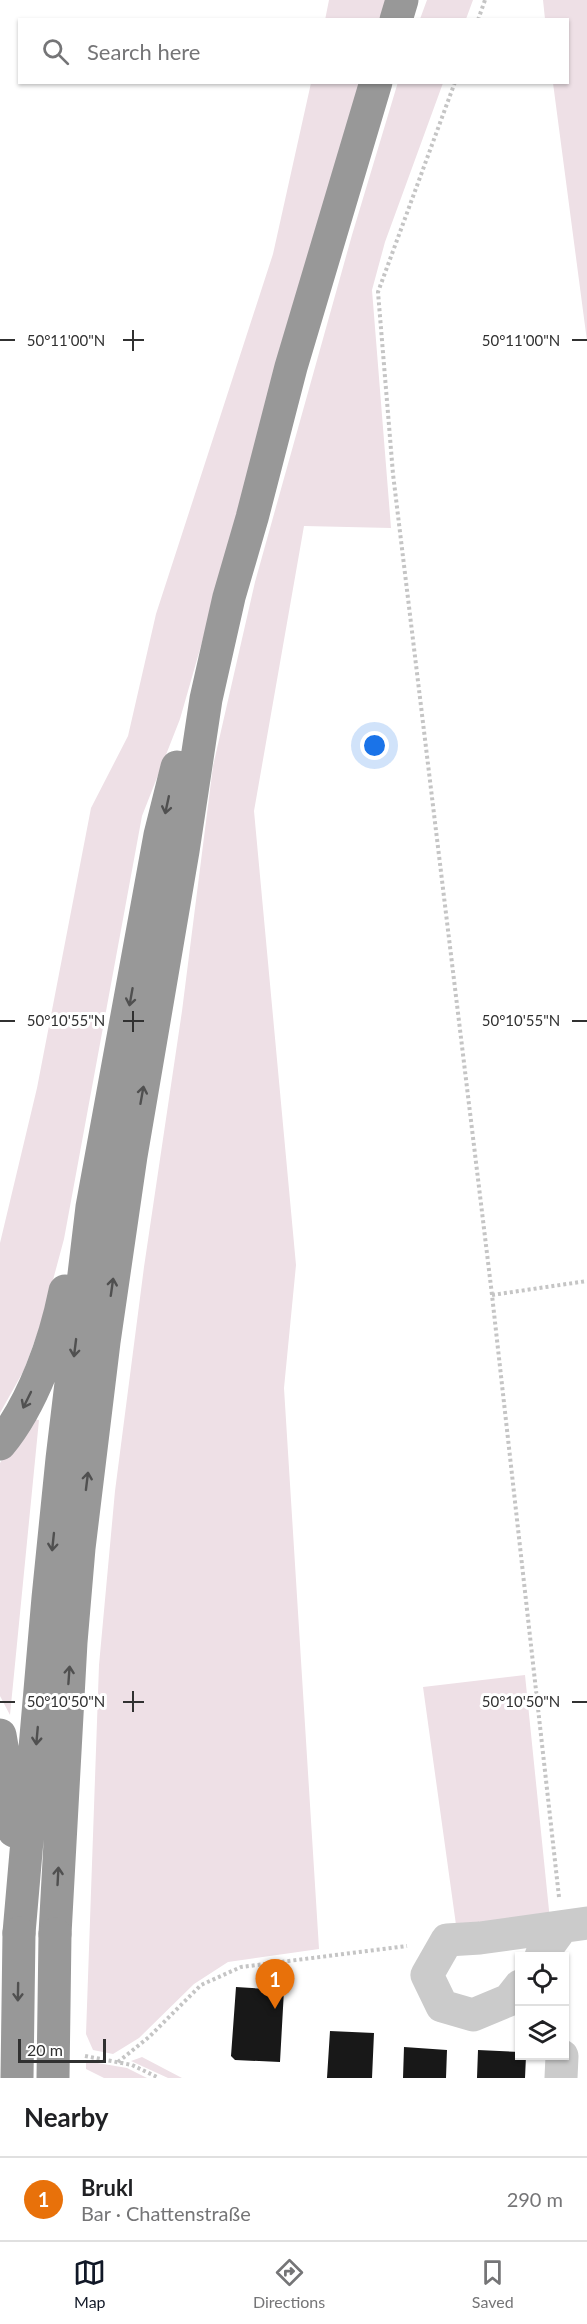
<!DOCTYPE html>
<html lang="en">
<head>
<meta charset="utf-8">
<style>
	body { margin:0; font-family:Lato,sans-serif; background:#f6f6f6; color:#202124 }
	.controls { position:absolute; right:18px; bottom:18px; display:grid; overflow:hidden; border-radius:0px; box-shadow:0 2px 4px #0004 }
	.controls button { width:54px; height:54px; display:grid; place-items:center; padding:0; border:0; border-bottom:2px solid #e0e0e0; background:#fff; color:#202124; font:30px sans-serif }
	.scale { position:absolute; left:18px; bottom:15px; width:88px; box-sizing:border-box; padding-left:6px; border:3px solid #313131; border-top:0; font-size:16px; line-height:21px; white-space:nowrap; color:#313131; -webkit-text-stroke:4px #fff; paint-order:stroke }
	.you { position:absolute; left:375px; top:746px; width:21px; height:21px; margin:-15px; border:4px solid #fff; border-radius:50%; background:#1a73e8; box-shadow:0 0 0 9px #1a73e833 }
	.badge { display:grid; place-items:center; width:39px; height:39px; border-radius:50%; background:#111827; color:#fff; font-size:20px; font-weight:700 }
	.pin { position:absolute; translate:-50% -50px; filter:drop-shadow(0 2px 3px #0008) }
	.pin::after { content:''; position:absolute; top:32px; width:21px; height:18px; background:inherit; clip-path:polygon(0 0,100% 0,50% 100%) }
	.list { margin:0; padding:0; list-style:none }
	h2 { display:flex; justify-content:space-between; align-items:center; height:78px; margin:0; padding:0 24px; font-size:26px }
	h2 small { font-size:20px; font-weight:400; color:#757577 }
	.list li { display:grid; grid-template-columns:39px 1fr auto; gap:18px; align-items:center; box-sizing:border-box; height:84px; padding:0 24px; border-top:2px solid #e0e0e0 }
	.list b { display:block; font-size:22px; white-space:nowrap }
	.list p { margin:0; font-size:20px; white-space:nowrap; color:#757577 }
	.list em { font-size:20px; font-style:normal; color:#757577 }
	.icon { flex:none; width:33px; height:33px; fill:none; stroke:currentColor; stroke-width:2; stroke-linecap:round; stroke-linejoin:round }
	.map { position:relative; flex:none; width:587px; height:2078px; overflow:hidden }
	.search { position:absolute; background:#fff; box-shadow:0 2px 4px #0004; left:18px; right:18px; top:18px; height:66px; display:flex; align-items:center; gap:15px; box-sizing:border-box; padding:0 21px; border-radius:0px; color:#757577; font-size:22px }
	.sheet { height:162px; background:#fff }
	nav { display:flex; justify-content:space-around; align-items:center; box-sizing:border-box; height:84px; border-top:2px solid #e0e0e0; background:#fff; font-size:16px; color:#757577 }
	nav a { display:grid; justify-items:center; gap:3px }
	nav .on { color:#111827 }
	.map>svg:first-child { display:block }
	.green { fill:#eee0e6 }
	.building { fill:#181818 }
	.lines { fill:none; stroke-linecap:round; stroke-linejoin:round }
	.path { stroke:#c5c5c5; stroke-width:4; stroke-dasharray:3 3; stroke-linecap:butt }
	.minor { stroke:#cbcbcb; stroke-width:33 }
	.highway { stroke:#989898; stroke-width:33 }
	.highway-bridge { stroke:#989898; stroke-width:33 }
	.oneway { stroke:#505050 }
	.ticks { fill:none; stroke:#313131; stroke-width:2 }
	.ticks-label { font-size:15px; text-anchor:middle; fill:#313131; stroke:#fff; stroke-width:6; stroke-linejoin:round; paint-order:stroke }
</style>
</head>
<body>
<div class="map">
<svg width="587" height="2078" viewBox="0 0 587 2078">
	<rect width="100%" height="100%" fill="#fff"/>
	<!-- green -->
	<path class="green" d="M 329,0 L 388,0 L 382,19 L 325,20 Z
		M 427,0 L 473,0 L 466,19 L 420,19 Z
		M 543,0 L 587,0 L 587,341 L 553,83 L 568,82 L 568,20 L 545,19 Z
		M 398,82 L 443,83 L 385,242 L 372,290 L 391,528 L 304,526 L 254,811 L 296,1265 L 284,1388 L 319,1949 L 228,1962 L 194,1984 L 139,2038 L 113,2054 L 93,2050 L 86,2034 L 99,1665 L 115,1491 L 144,1267 L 182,1011 L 213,766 L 255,582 L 352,235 Z
		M 311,83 L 362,83 L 180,719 L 142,816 L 64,1239 L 42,1321 L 24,1370 L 0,1413 L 0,1243 L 37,1088 L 91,808 L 128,736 L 156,614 L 273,254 Z
		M 30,1419 L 39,1420 L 10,1715 L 0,1696 L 0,1463 Z
		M 525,1675 L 550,1920 L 457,1932 L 423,1687 Z
		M 142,2057 L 182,2078 L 168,2078 L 131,2061 Z
		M 86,2061 L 127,2068 L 147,2078 L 104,2078 L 86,2069 Z"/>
	<!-- building -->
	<path class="building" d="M 236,1987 L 284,1990 L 280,2062 L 235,2060 L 231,2056 Z
		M 330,2031 L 374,2033 L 372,2078 L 327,2078 Z
		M 404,2047 L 447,2050 L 446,2078 L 403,2078 Z
		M 478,2050 L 520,2052 L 520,2056 L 526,2056 L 525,2078 L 477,2078 Z"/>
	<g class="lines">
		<!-- path -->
		<path class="path" d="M 478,20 L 485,0
			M 455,82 L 378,292 L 393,474 L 492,1295 L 559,1897
			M 492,1295 L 587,1281
			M 85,2056 L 132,2065 L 159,2078
			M 118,2062 L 149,2037 L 201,1985 L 241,1967 L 407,1946"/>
		<!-- minor -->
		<path class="minor" d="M 541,1956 L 562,1927
			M 520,1986 L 509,2000 L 473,2015 L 442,2006 L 427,1975 L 447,1940 L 480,1938 L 587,1923
			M 561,2078 L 562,2056"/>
		<!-- highway -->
		<path class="highway" d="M 396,20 L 402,0
			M 0,1444 C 33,1404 55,1341 65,1291
			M 0,1735 L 12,1805 L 14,1831
			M 19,1933 L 48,1598 L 62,1459 L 92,1207 L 160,835 L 177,767
			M 55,1934 L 71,1642 L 79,1548 L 104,1342 L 131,1156 L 183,851 L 206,699 L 229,597 L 252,518 L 291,367 L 376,82"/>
		<!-- highway-bridge -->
		<path class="highway-bridge" d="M 17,2078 L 19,1933
			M 53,2078 L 55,1934"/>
	</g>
	<!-- one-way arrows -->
	<defs><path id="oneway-shaft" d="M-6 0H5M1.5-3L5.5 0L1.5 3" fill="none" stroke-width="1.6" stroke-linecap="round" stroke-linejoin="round" transform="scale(1.5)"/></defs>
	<g class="oneway">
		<use href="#oneway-shaft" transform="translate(167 805) rotate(102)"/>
		<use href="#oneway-shaft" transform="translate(131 997) rotate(100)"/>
		<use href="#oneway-shaft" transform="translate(142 1095) rotate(-80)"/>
		<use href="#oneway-shaft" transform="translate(112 1287) rotate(-82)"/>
		<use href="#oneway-shaft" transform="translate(75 1348) rotate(97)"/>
		<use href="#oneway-shaft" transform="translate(27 1400) rotate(116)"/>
		<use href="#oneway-shaft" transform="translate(87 1481) rotate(-83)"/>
		<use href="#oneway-shaft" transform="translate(53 1542) rotate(96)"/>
		<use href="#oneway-shaft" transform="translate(69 1675) rotate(-86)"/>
		<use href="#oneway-shaft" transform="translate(37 1736) rotate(95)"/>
		<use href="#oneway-shaft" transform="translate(58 1876) rotate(-87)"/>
		<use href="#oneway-shaft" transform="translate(18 1992) rotate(91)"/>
	</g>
	<!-- ticks -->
	<path class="ticks" d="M 133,330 L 133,351M 0,340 L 15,340M 123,340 L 144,340M 572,340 L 587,340M 133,1011 L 133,1032M 0,1021 L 15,1021M 123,1021 L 144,1021M 572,1021 L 587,1021M 133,1691 L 133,1712M 0,1702 L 15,1702M 123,1702 L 144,1702M 572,1702 L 587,1702"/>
	<g class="ticks-label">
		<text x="66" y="346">50°11'00"N</text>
		<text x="521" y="346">50°11'00"N</text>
		<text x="66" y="1026">50°10'55"N</text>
		<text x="521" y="1026">50°10'55"N</text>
		<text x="66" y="1707">50°10'50"N</text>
		<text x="521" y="1707">50°10'50"N</text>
	</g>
</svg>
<div class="controls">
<button><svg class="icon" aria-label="locate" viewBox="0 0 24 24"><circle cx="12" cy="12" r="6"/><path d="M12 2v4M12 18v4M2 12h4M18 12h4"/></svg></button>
<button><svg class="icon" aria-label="layers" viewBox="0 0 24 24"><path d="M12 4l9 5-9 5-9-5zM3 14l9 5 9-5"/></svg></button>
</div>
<div class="scale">20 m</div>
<div class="you"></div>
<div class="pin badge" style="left:275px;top:2009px;background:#e8710a">1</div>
<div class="search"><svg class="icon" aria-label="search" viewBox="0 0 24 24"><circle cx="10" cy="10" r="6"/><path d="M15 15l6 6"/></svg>Search here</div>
</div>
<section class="sheet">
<h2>Nearby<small></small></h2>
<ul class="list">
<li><span class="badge" style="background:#e8710a">1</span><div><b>Brukl</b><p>Bar · Chattenstraße</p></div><em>290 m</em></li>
</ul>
</section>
<nav>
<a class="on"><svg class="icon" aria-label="map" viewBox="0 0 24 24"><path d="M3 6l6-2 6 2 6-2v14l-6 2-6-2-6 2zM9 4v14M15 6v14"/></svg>Map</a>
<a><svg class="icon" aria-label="directions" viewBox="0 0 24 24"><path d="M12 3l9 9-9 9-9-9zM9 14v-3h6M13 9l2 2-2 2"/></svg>Directions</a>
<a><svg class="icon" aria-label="saved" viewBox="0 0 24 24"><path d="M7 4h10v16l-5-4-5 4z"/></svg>Saved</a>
</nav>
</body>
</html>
